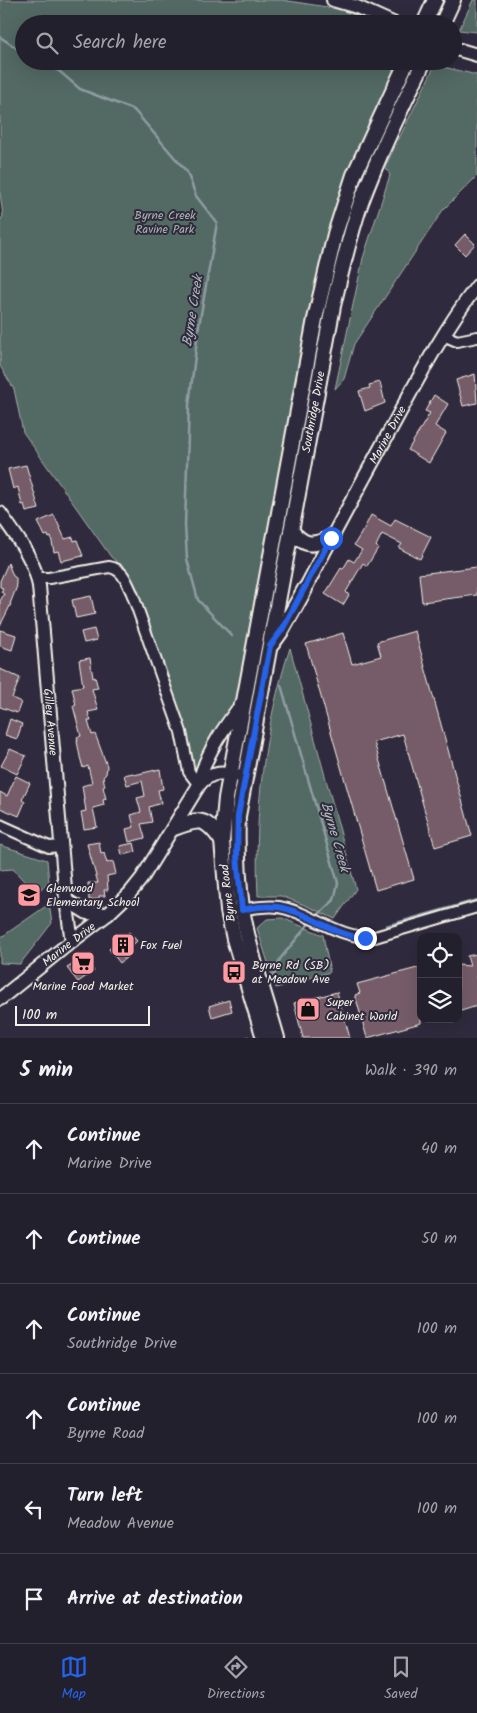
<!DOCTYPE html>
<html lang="en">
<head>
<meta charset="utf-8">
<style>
	body { margin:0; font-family:Kalam,sans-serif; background:#2b2836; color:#f1f3f6 }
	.controls { position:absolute; right:15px; bottom:15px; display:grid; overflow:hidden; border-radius:10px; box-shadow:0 5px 20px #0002 }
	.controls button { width:45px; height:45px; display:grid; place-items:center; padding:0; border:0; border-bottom:1px solid #403e4a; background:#23202e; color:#f1f3f6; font:25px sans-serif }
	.scale { position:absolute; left:15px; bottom:12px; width:135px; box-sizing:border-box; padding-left:5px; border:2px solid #f4f1e8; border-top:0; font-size:14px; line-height:18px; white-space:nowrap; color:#f4f1e8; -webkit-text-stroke:4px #2f2a3d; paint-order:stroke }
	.stop { position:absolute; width:15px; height:15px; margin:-11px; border:4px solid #2563eb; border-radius:50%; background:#fff }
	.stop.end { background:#2563eb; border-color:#fff; box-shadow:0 1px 5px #0008 }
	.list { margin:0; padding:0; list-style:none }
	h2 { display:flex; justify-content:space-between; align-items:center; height:65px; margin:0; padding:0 20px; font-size:21px }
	h2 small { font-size:16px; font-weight:400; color:#a3a3aa }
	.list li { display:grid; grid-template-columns:32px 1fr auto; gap:15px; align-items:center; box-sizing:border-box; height:90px; padding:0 20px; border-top:1px solid #403e4a }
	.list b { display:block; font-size:19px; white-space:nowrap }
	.list p { margin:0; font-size:16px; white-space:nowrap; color:#a3a3aa }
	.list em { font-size:16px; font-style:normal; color:#a3a3aa }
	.icon { flex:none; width:28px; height:28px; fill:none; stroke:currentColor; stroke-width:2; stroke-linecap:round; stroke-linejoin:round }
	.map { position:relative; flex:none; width:477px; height:1038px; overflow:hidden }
	.search { position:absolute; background:#23202e; box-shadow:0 5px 20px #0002; left:15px; right:15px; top:15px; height:55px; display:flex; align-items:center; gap:12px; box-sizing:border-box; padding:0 18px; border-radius:28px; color:#a3a3aa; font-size:19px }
	.sheet { height:605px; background:#23202e }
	nav { display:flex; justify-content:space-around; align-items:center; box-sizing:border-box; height:70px; border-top:1px solid #403e4a; background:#23202e; font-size:14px; color:#a3a3aa }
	nav a { display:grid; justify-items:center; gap:2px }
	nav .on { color:#2563eb }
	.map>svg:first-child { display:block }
	.green { fill:#536964; stroke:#a4ada6 }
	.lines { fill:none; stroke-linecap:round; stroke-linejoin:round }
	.stream { stroke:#8f9da3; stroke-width:2.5 }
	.building { fill:#745c67; stroke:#f4f1e8 }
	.minor-casing { stroke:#f4f1e8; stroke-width:14 }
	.tertiary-casing { stroke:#f4f1e8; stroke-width:16 }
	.secondary-casing { stroke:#f4f1e8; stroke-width:18 }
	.minor { stroke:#2f2a3d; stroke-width:10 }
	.tertiary { stroke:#2f2a3d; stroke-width:12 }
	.secondary { stroke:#2f2a3d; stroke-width:14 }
	.route { stroke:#2563eb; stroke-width:6 }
	.labels { text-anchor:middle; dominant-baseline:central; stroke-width:4; stroke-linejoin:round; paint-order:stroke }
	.park-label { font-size:12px; fill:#acb4ad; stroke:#2f2a3d }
	.street-label { font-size:12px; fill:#f4f1e8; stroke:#2f2a3d }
	.poi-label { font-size:12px; fill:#f4f1e8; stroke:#2f2a3d; text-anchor:start }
	.water-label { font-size:14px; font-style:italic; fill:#b1b9ba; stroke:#2f2a3d }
</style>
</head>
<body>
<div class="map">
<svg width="477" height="1038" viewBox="0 0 477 1038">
	<rect width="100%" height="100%" fill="#2f2a3d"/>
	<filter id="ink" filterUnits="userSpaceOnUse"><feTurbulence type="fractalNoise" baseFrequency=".02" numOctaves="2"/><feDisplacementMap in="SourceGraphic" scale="10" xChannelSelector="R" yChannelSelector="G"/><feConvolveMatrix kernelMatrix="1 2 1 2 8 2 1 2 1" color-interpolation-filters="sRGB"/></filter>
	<g filter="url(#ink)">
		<!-- green -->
		<path class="green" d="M 0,0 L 282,0 L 340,9 L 377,24 L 24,24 L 24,61 L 400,61 L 343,188 L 321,260 L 237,701 L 195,771 L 135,591 C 128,575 125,567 111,557 L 23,432 L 14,389 L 0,366 L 0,221 L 3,216 L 0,193 Z
			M 473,0 L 477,0 L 477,32 L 459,30 Z
			M 435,65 L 477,75 L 477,176 L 443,210 L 354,344 L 344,379 L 335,389 L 363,258 L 390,175 L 385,167 Z
			M 290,648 L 356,889 L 335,919 L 307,906 L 281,896 L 258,896 C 254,812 264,728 290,648 Z
			M 0,845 L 47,860 L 49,883 L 35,893 L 13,869 L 0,870 Z
			M 49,904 L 52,923 L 20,964 L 0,963 L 0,938 Z
			M 282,918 L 323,935 L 330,972 L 276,988 L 257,928 L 267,919 Z"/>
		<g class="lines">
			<!-- stream -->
			<path class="stream" d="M 0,37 L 24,53
				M 38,61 L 59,71 L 80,89 L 134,110 L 187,172 L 196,196 L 217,223 L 198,331 L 189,405 L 185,525 L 187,559 L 198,600 L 232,636
				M 281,685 L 338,883 L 334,900 L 316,917
				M 386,926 L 477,900
				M 274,975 L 280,959 L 311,921
				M 247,1038 L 248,1037"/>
		</g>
		<!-- building -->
		<path class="building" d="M 465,234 L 475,244 L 465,255 L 455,245 Z
			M 475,374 L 477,403 L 463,406 L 456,380 Z
			M 380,382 L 385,403 L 365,411 L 359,391 L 370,388 L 369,385 Z
			M 434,395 L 448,404 L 435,426 L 446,433 L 429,463 L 408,450 L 430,413 L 425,411 Z
			M 26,465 L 39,509 L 26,512 L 24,504 L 22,505 L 18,487 L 13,489 L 8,469 Z
			M 54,515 L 65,539 L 73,537 L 74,541 L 77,540 L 83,556 L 61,561 L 58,551 L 54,552 L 51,537 L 49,538 L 48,535 L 45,536 L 38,522 Z
			M 371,515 L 391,526 L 395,519 L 431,537 L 420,559 L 399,548 L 402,544 L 382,534 L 376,546 L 378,548 L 367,566 L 363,563 L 346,592 L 349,595 L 343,605 L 325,594 L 341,568 L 343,569 L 349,559 L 354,562 L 362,550 L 354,545 L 365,527 Z
			M 8,563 L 13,576 L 16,578 L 16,585 L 17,586 L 10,604 L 11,604 L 0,626 L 0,601 L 4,594 L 1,592 L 3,588 L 0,587 L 0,581 Z
			M 477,567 L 477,595 L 422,602 L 419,574 Z
			M 91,596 L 95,614 L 76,618 L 72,600 Z
			M 94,629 L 97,640 L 84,643 L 81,632 Z
			M 0,630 L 16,635 L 12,650 L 0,646 Z
			M 415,631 L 472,836 L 435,847 L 403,734 L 374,742 L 414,879 L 376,890 L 306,644 L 343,633 L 352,664 L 381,656 L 377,642 Z
			M 90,658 L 93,678 L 95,677 L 98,688 L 92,689 L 98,710 L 88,712 L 91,721 L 88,721 L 92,735 L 95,734 L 97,739 L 107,766 L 106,774 L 103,777 L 105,786 L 103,787 L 106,799 L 103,800 L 104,805 L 93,808 L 97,827 L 84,829 L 81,812 L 86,811 L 82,786 L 92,783 L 88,766 L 83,768 L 80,757 L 77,741 L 78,741 L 77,737 L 81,736 L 73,706 L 76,705 L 72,688 L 83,686 L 79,660 Z
			M 0,669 L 20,678 L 12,698 L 21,702 L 17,713 L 0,707 Z
			M 10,719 L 22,724 L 17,739 L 5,735 Z
			M 10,749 L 26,756 L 17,774 L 1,766 Z
			M 160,769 L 163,789 L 158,790 L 161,803 L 149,807 L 152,822 L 141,824 L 145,838 L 129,842 L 126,829 L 134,827 L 131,815 L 141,812 L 137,798 L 145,796 L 142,781 L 127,785 L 124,775 L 133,773 L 134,775 Z
			M 16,776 L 30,783 L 22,800 L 25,802 L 19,816 L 0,808 L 0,792 L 7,796 Z
			M 99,842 L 101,854 L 104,853 L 107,863 L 113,861 L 116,874 L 107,876 L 108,890 L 104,890 L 105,896 L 99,896 L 99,899 L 89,900 L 88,883 L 98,883 L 87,844 Z
			M 134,843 L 136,852 L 122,855 L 120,846 Z
			M 129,932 L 137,941 L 126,951 L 129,955 L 120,963 L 109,949 Z
			M 477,954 L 477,1006 L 458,1012 L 458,965 L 470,966 L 467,956 Z
			M 85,957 L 94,971 L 78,982 L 67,968 Z
			M 421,967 L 421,1023 L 367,1038 L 355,995 L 360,993 L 357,984 Z
			M 337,992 L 350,1038 L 303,1038 L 294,1003 Z
			M 229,1000 L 232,1011 L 212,1017 L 209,1006 Z"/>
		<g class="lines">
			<!-- minor casing -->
			<g class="minor-casing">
				<path id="minor" d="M 443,335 L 457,341 L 477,337
					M 38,578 L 49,578 L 109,567 C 123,569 126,581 132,593 L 181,732 L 189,772 L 199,785
					M 0,825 L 49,847 L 62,846
					M 236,910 C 250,909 264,905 279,907 C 314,913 336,939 375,937 L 477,907"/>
			</g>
			<!-- tertiary casing -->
			<g class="tertiary-casing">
				<g id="tertiary">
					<path d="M 333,0 L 357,7 L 395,24"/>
					<path d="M 453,48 L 477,55"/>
					<path id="s1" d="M 0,513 C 16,536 34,558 39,586 L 66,900 L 72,942"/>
					<path id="s2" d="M 305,589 C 333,534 363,480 393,425 C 419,377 444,329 477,286"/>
					<path d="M 199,783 C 206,752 225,726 244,701"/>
					<path d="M 66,900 L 87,913 L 108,914"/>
					<path id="s3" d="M 0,999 L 62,949 L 108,914 L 130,893 L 142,878 L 199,785 C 212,769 226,773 245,777"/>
				</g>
			</g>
			<!-- secondary casing -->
			<g class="secondary-casing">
				<g id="secondary">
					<path d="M 424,24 L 435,0"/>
					<path d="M 442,24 L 453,0"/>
					<path d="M 291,531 C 306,547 312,546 331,538"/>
					<path d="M 272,644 L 282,630 L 305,589"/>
					<path d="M 174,828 C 200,818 205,817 222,841"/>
					<path d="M 264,1038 L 234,939 L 228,911 L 222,841 L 226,798 L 315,319 L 335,234 L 354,175 L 407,61"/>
					<path id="s4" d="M 277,1038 C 265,995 249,952 242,908 C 238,877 237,847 238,816 L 333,306 C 341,272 349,238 360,205 C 378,156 401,109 424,61"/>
				</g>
			</g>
			<!-- minor -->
			<use href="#minor" class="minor"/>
			<!-- tertiary -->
			<use href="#tertiary" class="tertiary"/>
			<!-- secondary -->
			<use href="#secondary" class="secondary"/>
		</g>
	</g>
	<g class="lines" filter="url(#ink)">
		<!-- route -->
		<path class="route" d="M 331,538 L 282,630 L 270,646 L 238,816 L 237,856 L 242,910 C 254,907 266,906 277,907 C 308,911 333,936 365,938"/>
	</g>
	<!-- icons -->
	<defs>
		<g id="school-square" transform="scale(1.25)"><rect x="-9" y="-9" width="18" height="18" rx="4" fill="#ff9aa2" stroke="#2f2a3d"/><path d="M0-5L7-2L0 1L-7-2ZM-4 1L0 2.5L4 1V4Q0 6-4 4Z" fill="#111"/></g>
		<g id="building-square" transform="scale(1.25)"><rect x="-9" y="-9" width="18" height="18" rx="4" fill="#ff9aa2" stroke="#2f2a3d"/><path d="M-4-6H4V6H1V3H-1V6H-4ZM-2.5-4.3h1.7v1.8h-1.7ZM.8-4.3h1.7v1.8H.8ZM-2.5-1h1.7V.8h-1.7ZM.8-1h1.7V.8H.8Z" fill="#111"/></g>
		<g id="supermarket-square" transform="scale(1.25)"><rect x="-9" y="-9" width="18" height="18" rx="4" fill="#ff9aa2" stroke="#2f2a3d"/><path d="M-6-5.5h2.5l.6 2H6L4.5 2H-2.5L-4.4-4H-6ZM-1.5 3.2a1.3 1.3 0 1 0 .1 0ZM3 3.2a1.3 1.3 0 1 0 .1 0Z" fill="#111"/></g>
		<g id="bus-square" transform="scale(1.25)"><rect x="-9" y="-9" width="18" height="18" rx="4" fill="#ff9aa2" stroke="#2f2a3d"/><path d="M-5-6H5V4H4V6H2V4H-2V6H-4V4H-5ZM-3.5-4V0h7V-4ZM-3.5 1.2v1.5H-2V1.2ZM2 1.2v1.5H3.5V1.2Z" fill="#111"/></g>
		<g id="shop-square" transform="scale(1.25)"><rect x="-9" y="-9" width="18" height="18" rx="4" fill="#ff9aa2" stroke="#2f2a3d"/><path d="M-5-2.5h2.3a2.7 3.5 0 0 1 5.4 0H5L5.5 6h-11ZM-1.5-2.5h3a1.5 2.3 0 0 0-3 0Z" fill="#111"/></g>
	</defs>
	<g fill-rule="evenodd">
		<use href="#school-square" x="29" y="895"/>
		<use href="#building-square" x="123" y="945"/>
		<use href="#supermarket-square" x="83" y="963"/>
		<use href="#bus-square" x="234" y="972"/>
		<use href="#shop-square" x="308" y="1009"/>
	</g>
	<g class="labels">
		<!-- park labels -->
		<g class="park-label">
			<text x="165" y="215">Byrne Creek<tspan x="165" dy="14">Ravine Park</tspan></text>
		</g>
		<!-- street labels -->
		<g class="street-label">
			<text stroke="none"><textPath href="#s4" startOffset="638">Southridge Drive</textPath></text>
			<text stroke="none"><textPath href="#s2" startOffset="175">Marine Drive</textPath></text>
			<text stroke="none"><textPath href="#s1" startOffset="220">Gilley Avenue</textPath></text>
			<text transform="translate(228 893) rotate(-97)">Byrne Road</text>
			<text stroke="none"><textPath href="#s3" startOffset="88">Marine Drive</textPath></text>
		</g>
		<!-- poi labels -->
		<g class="poi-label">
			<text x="46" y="888">Glenwood<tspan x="46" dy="14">Elementary School</tspan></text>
			<text x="140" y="945">Fox Fuel</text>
			<text x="252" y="965">Byrne Rd (SB)<tspan x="252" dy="14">at Meadow Ave</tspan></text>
			<text x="83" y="986" text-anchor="middle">Marine Food Market</text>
			<text x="326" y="1002">Super<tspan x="326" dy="14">Cabinet World</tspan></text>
		</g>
		<!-- water labels -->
		<g class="water-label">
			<text transform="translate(193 311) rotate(-81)">Byrne Creek</text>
			<text transform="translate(335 837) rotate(74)">Byrne Creek</text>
		</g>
	</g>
</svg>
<div class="controls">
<button><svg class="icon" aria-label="locate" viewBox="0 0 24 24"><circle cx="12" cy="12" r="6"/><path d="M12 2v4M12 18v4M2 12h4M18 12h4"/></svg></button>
<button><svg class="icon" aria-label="layers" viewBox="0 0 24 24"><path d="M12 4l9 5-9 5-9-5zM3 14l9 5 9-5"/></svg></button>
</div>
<div class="scale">100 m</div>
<div class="stop" style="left:331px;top:538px"></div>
<div class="stop end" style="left:365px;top:938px"></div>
<div class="search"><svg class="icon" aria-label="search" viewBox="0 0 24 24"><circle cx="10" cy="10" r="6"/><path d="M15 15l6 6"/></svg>Search here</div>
</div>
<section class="sheet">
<h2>5 min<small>Walk · 390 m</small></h2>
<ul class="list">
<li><svg class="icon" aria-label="ahead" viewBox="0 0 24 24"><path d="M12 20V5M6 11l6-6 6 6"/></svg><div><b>Continue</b><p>Marine Drive</p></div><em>40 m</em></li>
<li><svg class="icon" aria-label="ahead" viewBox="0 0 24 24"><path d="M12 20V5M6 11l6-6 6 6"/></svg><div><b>Continue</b></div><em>50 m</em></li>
<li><svg class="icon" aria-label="ahead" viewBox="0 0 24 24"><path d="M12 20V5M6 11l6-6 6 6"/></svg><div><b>Continue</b><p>Southridge Drive</p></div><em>100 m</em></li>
<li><svg class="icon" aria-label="ahead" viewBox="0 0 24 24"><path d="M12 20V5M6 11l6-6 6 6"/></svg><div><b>Continue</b><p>Byrne Road</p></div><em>100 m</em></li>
<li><svg class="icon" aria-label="left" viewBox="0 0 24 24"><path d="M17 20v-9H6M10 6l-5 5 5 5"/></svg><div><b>Turn left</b><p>Meadow Avenue</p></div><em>100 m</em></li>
<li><svg class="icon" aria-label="arrive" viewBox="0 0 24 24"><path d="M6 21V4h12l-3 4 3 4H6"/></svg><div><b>Arrive at destination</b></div></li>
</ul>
</section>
<nav>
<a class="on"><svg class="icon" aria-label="map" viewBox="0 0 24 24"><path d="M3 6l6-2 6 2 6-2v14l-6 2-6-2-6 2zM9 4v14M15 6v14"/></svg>Map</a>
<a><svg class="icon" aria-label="directions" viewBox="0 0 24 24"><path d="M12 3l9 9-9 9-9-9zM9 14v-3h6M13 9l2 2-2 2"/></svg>Directions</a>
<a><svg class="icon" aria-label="saved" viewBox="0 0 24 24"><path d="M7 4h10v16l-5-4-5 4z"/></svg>Saved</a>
</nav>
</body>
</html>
